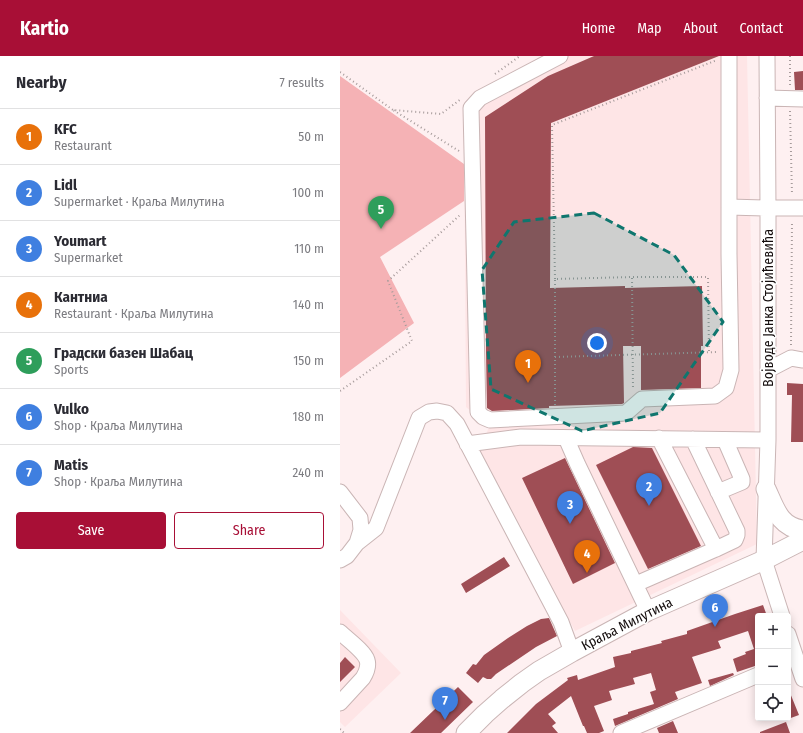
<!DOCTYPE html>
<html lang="en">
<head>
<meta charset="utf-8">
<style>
	body { margin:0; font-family:"Fira Sans Condensed",sans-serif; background:#f7f7f7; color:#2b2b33 }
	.controls { position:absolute; right:12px; bottom:12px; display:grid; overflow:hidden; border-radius:4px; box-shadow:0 2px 10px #0003 }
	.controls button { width:36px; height:36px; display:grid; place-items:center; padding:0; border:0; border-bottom:1px solid #e1e1e2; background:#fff; color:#2b2b33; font:20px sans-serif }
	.you { position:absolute; left:257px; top:287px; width:14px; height:14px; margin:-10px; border:3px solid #fff; border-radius:50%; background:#1a73e8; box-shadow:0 0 0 6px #1a73e833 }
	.badge { display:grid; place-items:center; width:26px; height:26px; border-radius:50%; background:#a80f36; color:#fff; font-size:13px; font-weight:700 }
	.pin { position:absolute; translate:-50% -33px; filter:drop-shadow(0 1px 2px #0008) }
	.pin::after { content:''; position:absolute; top:21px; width:14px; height:12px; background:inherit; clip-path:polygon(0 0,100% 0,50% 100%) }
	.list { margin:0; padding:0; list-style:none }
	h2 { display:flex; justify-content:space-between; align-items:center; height:52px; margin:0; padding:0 16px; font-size:17px }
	h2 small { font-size:13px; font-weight:400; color:#7c7c81 }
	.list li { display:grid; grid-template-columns:26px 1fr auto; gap:12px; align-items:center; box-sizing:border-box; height:56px; padding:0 16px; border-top:1px solid #e1e1e2 }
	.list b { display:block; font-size:15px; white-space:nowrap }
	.list p { margin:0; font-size:13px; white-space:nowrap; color:#7c7c81 }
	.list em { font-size:13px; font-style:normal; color:#7c7c81 }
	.actions { display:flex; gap:8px; padding:12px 16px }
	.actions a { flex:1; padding:9px 0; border:1px solid #a80f36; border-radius:4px; text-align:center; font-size:14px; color:#a80f36 }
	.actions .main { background:#a80f36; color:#fff }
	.icon { flex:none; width:22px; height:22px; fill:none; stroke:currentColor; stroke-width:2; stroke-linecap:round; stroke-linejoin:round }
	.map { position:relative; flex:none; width:463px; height:677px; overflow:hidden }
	header { display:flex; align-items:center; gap:24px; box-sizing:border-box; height:56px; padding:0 20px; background:#a80f36; color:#fff }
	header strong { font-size:19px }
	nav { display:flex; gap:22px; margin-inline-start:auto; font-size:14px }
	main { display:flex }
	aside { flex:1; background:#fff }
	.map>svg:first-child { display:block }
	.built { fill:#fee5e6 }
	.green { fill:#f5b2b5 }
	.building { fill:#9f4e55 }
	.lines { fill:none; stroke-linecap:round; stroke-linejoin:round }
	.minor-casing { stroke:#cab5b5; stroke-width:17 }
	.major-casing { stroke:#cab5b5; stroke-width:21 }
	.path { stroke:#a69b9b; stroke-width:2; stroke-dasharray:1 3; stroke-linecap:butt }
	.minor { stroke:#fff; stroke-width:15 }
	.major { stroke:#fff; stroke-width:19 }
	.marked { fill:#0f766e; fill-opacity:0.2; stroke:#0f766e; stroke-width:3; stroke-dasharray:8 5; stroke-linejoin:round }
	.labels { text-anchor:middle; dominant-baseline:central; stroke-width:3; stroke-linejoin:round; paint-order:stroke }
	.street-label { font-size:14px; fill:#140d0d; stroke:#fff }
</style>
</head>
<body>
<header>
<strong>Kartio</strong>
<nav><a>Home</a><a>Map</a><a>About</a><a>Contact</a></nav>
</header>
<main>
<aside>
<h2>Nearby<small>7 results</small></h2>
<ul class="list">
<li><span class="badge" style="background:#e8710a">1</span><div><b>KFC</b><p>Restaurant</p></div><em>50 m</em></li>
<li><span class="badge" style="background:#3f7fe0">2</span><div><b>Lidl</b><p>Supermarket · Краља Милутина</p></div><em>100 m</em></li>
<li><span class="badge" style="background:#3f7fe0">3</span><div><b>Youmart</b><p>Supermarket</p></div><em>110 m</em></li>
<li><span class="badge" style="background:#e8710a">4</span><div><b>Кантниа</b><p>Restaurant · Краља Милутина</p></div><em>140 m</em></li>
<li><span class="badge" style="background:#2e9e5b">5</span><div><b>Градски базен Шабац</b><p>Sports</p></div><em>150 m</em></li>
<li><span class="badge" style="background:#3f7fe0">6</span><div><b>Vulko</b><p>Shop · Краља Милутина</p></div><em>180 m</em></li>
<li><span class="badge" style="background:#3f7fe0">7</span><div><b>Matis</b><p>Shop · Краља Милутина</p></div><em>240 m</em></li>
</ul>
<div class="actions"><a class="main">Save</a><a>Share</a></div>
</aside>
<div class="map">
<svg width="463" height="677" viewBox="0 0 463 677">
	<rect width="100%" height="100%" fill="#fef0f1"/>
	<!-- built -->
	<path class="built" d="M 205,0 L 407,0 L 417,488 L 235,575 L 139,396 L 149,371 L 126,351 L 124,56 Z
		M 0,554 L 61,617 L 5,671 L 0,666 Z"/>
	<!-- green -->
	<path class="green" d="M 0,20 L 124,108 L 124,145 L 40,201 L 74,267 L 0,322 Z"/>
	<!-- building -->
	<path class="building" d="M 254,0 L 379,0 L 211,67 L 210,232 L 285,230 L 285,232 L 362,230 L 363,290 L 361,290 L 361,332 L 301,334 L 301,290 L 283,290 L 284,347 L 282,348 L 209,350 L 209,352 L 152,355 L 147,352 L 146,296 L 145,61 L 208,20 Z
		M 463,15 L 463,34 L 455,34 L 454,16 Z
		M 447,327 L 463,328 L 463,386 L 451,386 L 452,339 L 447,339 Z
		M 293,391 L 312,392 L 361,490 L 308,513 L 256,409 Z
		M 225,402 L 275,507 L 233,528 L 182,422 Z
		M 164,501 L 170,510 L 126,537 L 121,528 Z
		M 423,549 L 427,560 L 418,560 L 418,609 L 397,616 L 393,603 L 406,598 L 405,596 L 414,593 L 408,575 L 378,585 L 381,592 L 352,601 L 362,627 L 335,636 L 338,643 L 275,670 L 273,663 L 288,658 L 288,656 L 314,648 L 310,636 L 316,634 L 311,617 L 293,622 L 295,628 L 269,635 L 272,644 L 254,650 L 264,675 L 259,677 L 247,677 L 244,670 L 243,670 L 231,640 L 208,658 L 216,667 L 212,670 L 218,677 L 167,677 L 196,648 L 228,624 L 227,622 L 237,619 L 238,624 L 275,611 L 273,601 L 291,597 L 291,595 L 322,587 L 321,585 L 347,578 L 347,575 L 395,558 Z
		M 209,562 L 217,580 L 196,591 L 156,618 L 151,623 L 147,623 L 143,621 L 138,627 L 126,617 L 133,608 L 136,609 L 144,599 L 168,582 L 187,570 L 201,563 Z
		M 5,601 L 15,611 L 0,626 L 0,607 Z
		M 393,617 L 394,619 L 370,630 L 368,624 Z
		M 118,631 L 133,646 L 101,677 L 70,677 Z
		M 448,632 L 459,659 L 448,663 Z
		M 333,665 L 338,677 L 319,677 L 317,672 Z
		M 446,666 L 450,677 L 420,677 L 420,676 Z"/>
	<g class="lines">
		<!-- minor casing -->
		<g class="minor-casing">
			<path id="minor" d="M 220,0 L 140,42 L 131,52 L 138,356 L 143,361 L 150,364 L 286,357 L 302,343 L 375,340 L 386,332 L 391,314 L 389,198 L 389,0
				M 427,0 L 428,152 L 428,384 L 424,504 L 442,560
				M 427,42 L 463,43
				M 389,151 L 428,152 L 463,152
				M 428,314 L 451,302 L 463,304
				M 226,382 L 237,407 L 308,555
				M 319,382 L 376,493
				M 127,388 L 181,381 L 428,384
				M 0,436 L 20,462 L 21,474 L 17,487 L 7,500 L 0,504
				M 378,436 L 402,426 L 402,423 L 385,384
				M 17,487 L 36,472 L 79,362 L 89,356 L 97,355 L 107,357 L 117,368 L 221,566 L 232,596
				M 296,528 L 376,493 L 395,484 L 397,479 L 397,475 L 353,383
				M 0,576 C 7,583 24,595 27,604 C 29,610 26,617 23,622 L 0,647
				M 448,578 L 463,623
				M 281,677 L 418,619"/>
		</g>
		<!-- major casing -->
		<g class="major-casing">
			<path id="major" d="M 426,433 C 435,452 439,471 463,474
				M 126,677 L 145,658 L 162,643 L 182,627 L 199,615 L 232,596 L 308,555 L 424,504 L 463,484"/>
		</g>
		<!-- path -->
		<path class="path" d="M 450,0 L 450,31
			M 0,16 L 53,54
			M 155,18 L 180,0
			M 450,55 L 452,139
			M 119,95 L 53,54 L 101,58 L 121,43
			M 293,221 L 368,221 L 369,297
			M 215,223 L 212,69 L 377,4
			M 451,289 L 452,165
			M 215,301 L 377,296
			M 0,335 L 72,285 L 48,225 L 120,159
			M 215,349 L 215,223 L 292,221 L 293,333
			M 0,673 L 4,677"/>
		<!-- minor -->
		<use href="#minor" class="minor"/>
		<!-- major -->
		<use href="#major" class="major"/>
	</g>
	<!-- marked area -->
	<path class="marked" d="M 254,157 L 334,199 L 383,266 L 320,357 L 242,375 L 151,333 L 142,214 L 174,166 Z"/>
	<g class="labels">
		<!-- street labels -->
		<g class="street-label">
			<text transform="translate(428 252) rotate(-90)">Војводе Јанка Стојићевића</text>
			<text transform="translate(287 568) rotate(-27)">Краља Милутина</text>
		</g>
	</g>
</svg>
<div class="controls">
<button>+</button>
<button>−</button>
<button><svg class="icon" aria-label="locate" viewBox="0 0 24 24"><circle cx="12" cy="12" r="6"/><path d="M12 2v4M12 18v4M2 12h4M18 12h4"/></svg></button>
</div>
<div class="you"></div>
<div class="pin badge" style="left:188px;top:327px;background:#e8710a">1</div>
<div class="pin badge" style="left:309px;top:450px;background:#3f7fe0">2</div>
<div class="pin badge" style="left:230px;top:468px;background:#3f7fe0">3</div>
<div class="pin badge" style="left:247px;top:517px;background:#e8710a">4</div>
<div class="pin badge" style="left:41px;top:173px;background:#2e9e5b">5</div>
<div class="pin badge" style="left:375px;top:571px;background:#3f7fe0">6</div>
<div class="pin badge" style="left:105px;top:664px;background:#3f7fe0">7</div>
</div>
</main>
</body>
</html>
